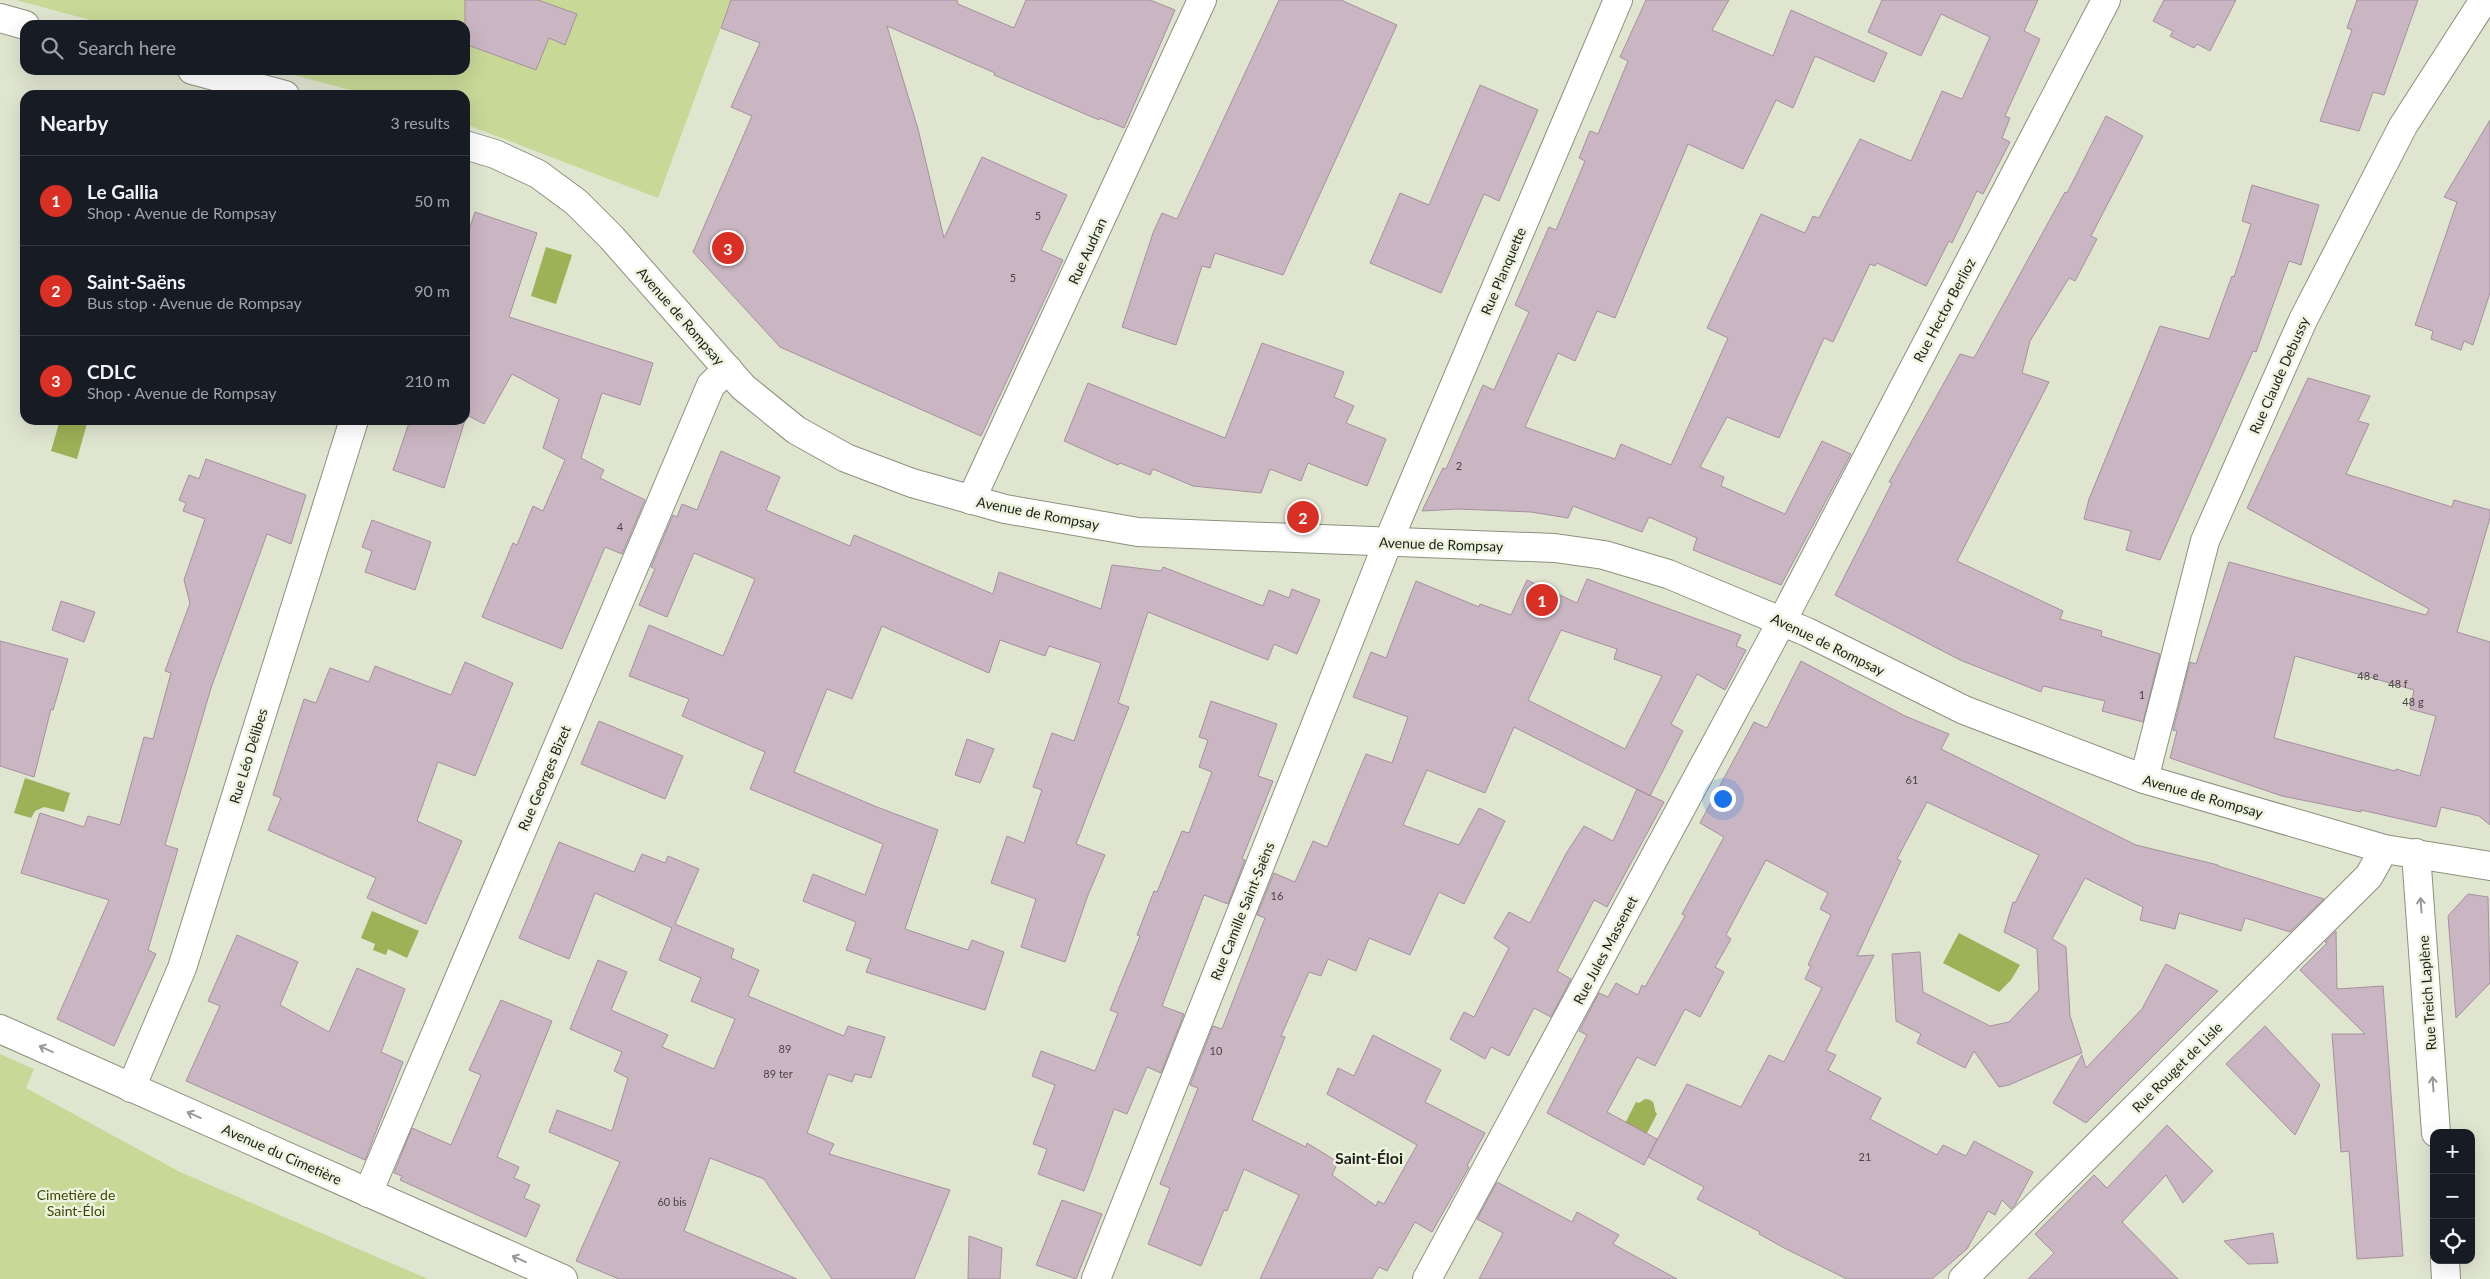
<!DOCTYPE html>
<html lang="en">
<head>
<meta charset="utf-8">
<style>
	body { margin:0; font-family:Lato,sans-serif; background:#242831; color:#f1f3f6 }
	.controls { position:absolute; right:15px; bottom:15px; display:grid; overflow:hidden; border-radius:10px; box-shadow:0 5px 20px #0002 }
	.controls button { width:45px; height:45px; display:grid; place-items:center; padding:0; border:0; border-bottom:1px solid #363941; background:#171b24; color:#f1f3f6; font:25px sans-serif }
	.you { position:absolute; left:1722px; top:798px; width:18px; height:18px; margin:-12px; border:4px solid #fff; border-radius:50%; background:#1a73e8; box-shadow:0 0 0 8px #1a73e833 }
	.badge { display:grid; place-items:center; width:32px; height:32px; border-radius:50%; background:#d93025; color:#fff; font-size:16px; font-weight:700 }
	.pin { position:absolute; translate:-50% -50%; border:2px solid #fff; box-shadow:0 1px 5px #0006 }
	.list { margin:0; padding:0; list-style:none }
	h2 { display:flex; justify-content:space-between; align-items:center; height:65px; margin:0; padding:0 20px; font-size:21px }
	h2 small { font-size:16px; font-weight:400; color:#9ea1a6 }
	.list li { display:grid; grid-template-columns:32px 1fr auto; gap:15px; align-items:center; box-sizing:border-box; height:90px; padding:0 20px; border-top:1px solid #363941 }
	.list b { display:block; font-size:19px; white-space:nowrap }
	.list p { margin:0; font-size:16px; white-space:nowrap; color:#9ea1a6 }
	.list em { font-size:16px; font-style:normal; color:#9ea1a6 }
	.icon { flex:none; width:28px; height:28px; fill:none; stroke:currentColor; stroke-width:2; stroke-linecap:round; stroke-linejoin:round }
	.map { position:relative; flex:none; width:2490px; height:1279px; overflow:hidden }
	.search { position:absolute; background:#171b24; box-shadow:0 5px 20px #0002; left:20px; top:20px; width:450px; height:55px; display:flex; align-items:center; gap:12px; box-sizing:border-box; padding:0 18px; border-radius:15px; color:#9ea1a6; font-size:19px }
	.panel { position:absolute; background:#171b24; box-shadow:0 5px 20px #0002; left:20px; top:90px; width:450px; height:335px; border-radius:15px }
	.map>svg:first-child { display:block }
	.green { fill:#c8d897 }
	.water { fill:#9db156 }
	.building { fill:#cab6c2; stroke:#a4919d; fill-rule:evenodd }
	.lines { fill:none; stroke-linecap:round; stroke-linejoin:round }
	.street-casing { stroke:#8c917e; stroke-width:30 }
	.secondary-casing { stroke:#8c917e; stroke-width:30 }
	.street { stroke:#fff; stroke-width:28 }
	.secondary { stroke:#fff; stroke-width:28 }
	.oneway { stroke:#999a97 }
	.labels { text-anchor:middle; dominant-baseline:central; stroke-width:5; stroke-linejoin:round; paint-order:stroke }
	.number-label { font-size:11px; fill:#484542 }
	.street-label { font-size:14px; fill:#1d1f18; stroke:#edf3de }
	.park-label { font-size:14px; fill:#3b4600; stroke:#edf3de }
	.quarter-label { font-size:16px; font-weight:bold; fill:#1d1f18; stroke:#edf3de }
</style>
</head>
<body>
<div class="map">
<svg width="2490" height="1279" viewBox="0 0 2490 1279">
	<rect width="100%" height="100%" fill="#e0e5d0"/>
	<!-- green -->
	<path class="green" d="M 16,0 L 731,0 L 658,198 L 465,124 L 465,95 L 368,95 L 276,70 L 465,70 L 465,25 L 109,25 Z
		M 0,1054 L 34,1069 L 26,1088 L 180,1172 L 428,1279 L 0,1279 Z"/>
	<!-- water -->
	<path class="water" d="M 546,247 L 572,255 L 556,304 L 531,296 Z
		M 60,420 L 88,420 L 77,459 L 51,451 Z
		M 25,778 L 70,793 L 64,812 L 44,807 L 35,811 L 31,818 L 14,813 Z
		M 372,911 L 419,931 L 407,958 L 388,949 L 386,955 L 373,950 L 375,944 L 361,938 Z
		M 1959,933 L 2020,965 L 2011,980 L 1999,992 L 1943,963 Z
		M 1645,1099 C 1658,1100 1652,1108 1657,1114 L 1636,1154 L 1615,1143 L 1636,1102 L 1639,1103 Z"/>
	<!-- building -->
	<path class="building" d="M 465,0 L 538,0 L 577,14 L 565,45 L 549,38 L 536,70 L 465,44 Z
		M 731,0 L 957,0 L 958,4 L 1014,28 L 1026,0 L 1150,0 L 1175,10 L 1124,128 L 1100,118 L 1099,120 L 994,75 L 995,73 L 887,26 L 918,129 L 944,238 L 982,157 L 1067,195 L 1041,250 L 1063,260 L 981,436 L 780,347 L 693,252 L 752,116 L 731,107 L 760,43 L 721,28 Z
		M 1279,0 L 1341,0 L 1397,25 L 1283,275 L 1215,253 L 1210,268 L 1202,266 L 1176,345 L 1122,327 L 1153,233 L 1162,213 L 1177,219 Z
		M 1646,0 L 1729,0 L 1712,30 L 1773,56 L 1791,10 L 1887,53 L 1874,82 L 1815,56 L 1793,108 L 1776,100 L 1743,169 L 1688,144 L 1615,318 L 1597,311 L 1575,361 L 1558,353 L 1525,427 L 1615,459 L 1621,444 L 1671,465 L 1728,338 L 1707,328 L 1761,214 L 1805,233 L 1813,216 L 1819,218 L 1860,139 L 1911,161 L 1942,91 L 1962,99 L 1990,37 L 1941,14 L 1921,56 L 1868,32 L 1882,0 L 2038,0 L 2024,31 L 2040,39 L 2005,116 L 2010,118 L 2002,138 L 2010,142 L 1983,194 L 1977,191 L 1952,243 L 1949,241 L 1926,286 L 1877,263 L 1875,266 L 1870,264 L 1833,342 L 1824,338 L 1779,438 L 1727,417 L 1700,467 L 1724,477 L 1721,486 L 1785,514 L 1822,441 L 1851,454 L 1781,585 L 1693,550 L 1697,538 L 1649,517 L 1642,532 L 1573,506 L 1568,518 L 1531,512 L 1458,509 L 1422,511 L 1443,468 L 1446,469 L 1483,385 L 1494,390 L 1529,312 L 1515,305 L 1549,227 L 1556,230 L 1585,161 L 1579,158 L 1590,131 L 1598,134 L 1628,61 L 1620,57 Z
		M 2164,0 L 2236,0 L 2210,51 L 2197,44 L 2194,48 L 2170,36 L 2173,31 L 2153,21 Z
		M 2357,0 L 2418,0 L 2384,95 L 2373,92 L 2359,131 L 2320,121 L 2352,30 L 2347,28 Z
		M 1480,85 L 1538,110 L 1499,201 L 1484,194 L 1441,293 L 1370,263 L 1400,193 L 1429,205 Z
		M 2106,116 L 2143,136 L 2091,236 L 2097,239 L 2075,281 L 2069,278 L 2030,341 L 2022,373 L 2049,382 L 1957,561 L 2063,611 L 2060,619 L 2102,631 L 2101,636 L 2160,654 L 2143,722 L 2102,711 L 2105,701 L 2043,686 L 2041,692 L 1960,660 L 1835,595 L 1892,483 L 1889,482 L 1960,354 L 1974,358 L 2065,192 L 2067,193 Z
		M 2490,120 L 2490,293 L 2473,345 L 2464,341 L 2461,350 L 2431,339 L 2433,331 L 2415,325 L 2457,202 L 2444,197 Z
		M 2252,185 L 2319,205 L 2301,265 L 2289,261 L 2256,352 L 2253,351 L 2160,560 L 2126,550 L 2131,531 L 2084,519 L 2089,499 L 2160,326 L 2209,339 L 2232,276 L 2234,277 L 2251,224 L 2242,221 Z
		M 475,212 L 537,233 L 509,317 L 653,363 L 640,405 L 602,393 L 581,458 L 604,470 L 600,478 L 645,500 L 622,554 L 605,547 L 562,649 L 482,617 L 513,543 L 517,545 L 533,506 L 543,511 L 565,460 L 543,448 L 559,399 L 512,374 L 484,424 L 465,414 L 465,242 Z
		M 1262,343 L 1344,372 L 1334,397 L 1354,406 L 1346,423 L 1386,439 L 1367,486 L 1308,463 L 1301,481 L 1270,469 L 1261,493 L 1193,486 L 1153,469 L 1150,475 L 1120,463 L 1118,465 L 1064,441 L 1088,383 L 1225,438 Z
		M 2308,378 L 2370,396 L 2358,421 L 2369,424 L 2346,474 L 2452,507 L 2454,500 L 2490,510 L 2490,518 L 2457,632 L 2490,642 L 2490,825 L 2479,816 L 2441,807 L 2436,827 L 2361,810 L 2361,812 L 2282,796 L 2170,758 L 2177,731 L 2173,730 L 2190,662 L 2196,664 L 2229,562 L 2426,615 L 2429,609 L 2247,508 ZM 2295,656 L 2414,690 L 2410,709 L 2436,716 L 2420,776 L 2396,769 L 2395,771 L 2274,738 Z
		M 410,420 L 465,420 L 444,488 L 393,470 Z
		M 721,451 L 780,477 L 766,510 L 850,546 L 854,535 L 993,594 L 999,572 L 1101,609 L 1112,565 L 1161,571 L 1163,567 L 1263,606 L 1269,590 L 1289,598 L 1292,589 L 1320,600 L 1297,654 L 1274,644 L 1268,660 L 1148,612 L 1118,703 L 1129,707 L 1076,844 L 1105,855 L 1088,895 L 1065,962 L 1021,947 L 1036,899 L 991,883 L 1007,836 L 1024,843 L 1042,790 L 1033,787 L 1052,733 L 1074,741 L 1101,663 L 1049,646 L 1045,656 L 1000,640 L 989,673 L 882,626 L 852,699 L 827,689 L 794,772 L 877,807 L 938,830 L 905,929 L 968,950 L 972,940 L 1004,952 L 985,1010 L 866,972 L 871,959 L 846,950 L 856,922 L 803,901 L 813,874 L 865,895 L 883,844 L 750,789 L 765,752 L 682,716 L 689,699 L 629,676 L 649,625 L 723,656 L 755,579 L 694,553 L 667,617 L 639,605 L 655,569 L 651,567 L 673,515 L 677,517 L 682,504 L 697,510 Z
		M 206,459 L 306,495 L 291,544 L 267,534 L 211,688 L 165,845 L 178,849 L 148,950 L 156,954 L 114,1046 L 57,1019 L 109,900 L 21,873 L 40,813 L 84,827 L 88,816 L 120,825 L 144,737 L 153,739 L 171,673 L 165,671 L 190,603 L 184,580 L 205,519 L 183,511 L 186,503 L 179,500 L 189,475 L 199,479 Z
		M 372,520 L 431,542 L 415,590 L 365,572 L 372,551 L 362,547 Z
		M 1587,579 L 1741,635 L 1736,646 L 1746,650 L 1725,690 L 1697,674 L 1671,724 L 1683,731 L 1650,796 L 1514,727 L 1485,793 L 1427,770 L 1403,825 L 1459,845 L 1479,808 L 1505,821 L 1464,904 L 1439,892 L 1410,955 L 1369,938 L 1356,971 L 1328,959 L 1321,976 L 1309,972 L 1281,1036 L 1285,1037 L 1252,1120 L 1306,1147 L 1307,1143 L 1338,1162 L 1332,1175 L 1376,1206 L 1378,1201 L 1384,1204 L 1417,1145 L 1327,1094 L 1338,1068 L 1354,1076 L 1373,1035 L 1441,1070 L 1425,1102 L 1485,1133 L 1467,1166 L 1469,1167 L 1432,1232 L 1415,1222 L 1387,1271 L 1379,1267 L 1372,1279 L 1260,1279 L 1299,1195 L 1244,1169 L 1227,1211 L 1224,1210 L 1201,1266 L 1148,1244 L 1170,1188 L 1160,1184 L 1198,1088 L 1190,1085 L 1213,1026 L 1222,1029 L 1265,918 L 1257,915 L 1274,873 L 1295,882 L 1313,841 L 1327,847 L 1366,754 L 1392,763 L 1408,717 L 1353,697 L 1371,652 L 1386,658 L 1416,581 L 1479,607 L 1480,604 L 1511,615 L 1527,580 L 1577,603 ZM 1561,630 L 1617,649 L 1614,659 L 1662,676 L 1625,749 L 1528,700 Z
		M 61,601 L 95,612 L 84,642 L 52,630 Z
		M 0,641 L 68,659 L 53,710 L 51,709 L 34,777 L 0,766 Z
		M 1801,661 L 1905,716 L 1949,734 L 1941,749 L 2136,845 L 2218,865 L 2218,866 L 2324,899 L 2290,932 L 2245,918 L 2241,931 L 2179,913 L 2175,929 L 2140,920 L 2143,907 L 2085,878 L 2052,939 L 2066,947 L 2070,1016 L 2082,1053 L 2009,1085 L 1999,1087 L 1974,1051 L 1965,1068 L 1917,1043 L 1921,1034 L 1896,1021 L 1892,954 L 1920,952 L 1923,992 L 1990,1026 L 2009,1022 L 2039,990 L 2037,949 L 2004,932 L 2013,902 L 2015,903 L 2039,855 L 1927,802 L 1897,859 L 1901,861 L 1857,956 L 1874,955 L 1826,1051 L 1836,1055 L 1828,1070 L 1881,1098 L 1870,1119 L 1937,1155 L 1943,1145 L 1966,1156 L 1974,1141 L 2033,1172 L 2015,1205 L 2011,1209 L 2002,1200 L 1995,1215 L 1988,1211 L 1967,1249 L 1932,1279 L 1847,1279 L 1786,1249 L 1759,1234 L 1760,1232 L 1697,1199 L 1704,1187 L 1648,1157 L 1687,1084 L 1741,1107 L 1769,1055 L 1784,1062 L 1822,988 L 1805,979 L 1811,966 L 1808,965 L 1831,915 L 1820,909 L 1828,893 L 1766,860 L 1726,935 L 1731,939 L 1715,967 L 1724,972 L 1700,1017 L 1685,1009 L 1655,1066 L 1637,1057 L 1607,1112 L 1657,1139 L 1644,1165 L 1547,1113 L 1587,1035 L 1579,1031 L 1599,993 L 1608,997 L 1616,983 L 1638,995 L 1642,985 L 1645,987 L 1685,916 L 1682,914 L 1724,837 L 1700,823 L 1754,722 L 1767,728 Z
		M 465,662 L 513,683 L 475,776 L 438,762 L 417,821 L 462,841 L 426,924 L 367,898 L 376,878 L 268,830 L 281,798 L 273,795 L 304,699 L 316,703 L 330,668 L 369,682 L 375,666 L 451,695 Z
		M 1211,701 L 1277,724 L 1258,776 L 1273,781 L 1242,859 L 1245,860 L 1228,904 L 1204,895 L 1162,1006 L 1184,1014 L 1161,1073 L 1147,1067 L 1127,1114 L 1114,1109 L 1084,1191 L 1038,1174 L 1047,1149 L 1033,1144 L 1055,1085 L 1032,1076 L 1041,1051 L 1095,1071 L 1118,1013 L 1110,1010 L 1140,936 L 1137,935 L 1154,891 L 1157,892 L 1182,831 L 1189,833 L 1212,772 L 1199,767 L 1208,740 L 1199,737 Z
		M 599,721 L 683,756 L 665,799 L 581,764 Z
		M 967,739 L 994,749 L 980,783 L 955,775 Z
		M 1637,789 L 1664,802 L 1607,907 L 1594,900 L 1557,971 L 1571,979 L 1551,1017 L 1534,1008 L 1509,1056 L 1491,1047 L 1485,1059 L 1450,1039 L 1464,1012 L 1474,1017 L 1509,948 L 1494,938 L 1509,912 L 1530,923 L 1567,852 L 1584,826 L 1613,841 Z
		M 559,842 L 634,872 L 642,854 L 665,863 L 668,856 L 699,869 L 675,924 L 734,949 L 731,958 L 759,970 L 748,996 L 844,1036 L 848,1026 L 885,1037 L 871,1078 L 855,1074 L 852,1082 L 828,1074 L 807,1133 L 834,1144 L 829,1154 L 950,1190 L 914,1279 L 832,1279 L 764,1179 L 710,1158 L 684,1231 L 797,1279 L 619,1279 L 576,1261 L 620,1162 L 549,1132 L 557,1110 L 612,1131 L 628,1078 L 614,1071 L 622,1052 L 570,1029 L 598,960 L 627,972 L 611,1010 L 668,1035 L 662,1047 L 714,1069 L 735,1019 L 691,1001 L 701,978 L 659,960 L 672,928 L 595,893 L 569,959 L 519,938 Z
		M 2468,894 L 2488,897 L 2490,983 L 2456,1018 L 2448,916 Z
		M 2336,931 L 2337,989 L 2383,986 L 2403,1256 L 2357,1259 L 2349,1151 L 2341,1152 L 2332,1034 L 2365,1034 L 2300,970 L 2327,943 L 2325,942 Z
		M 237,935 L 298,962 L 280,1005 L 329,1032 L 357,968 L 405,989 L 381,1052 L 403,1062 L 365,1160 L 186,1081 L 220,1006 L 208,1001 Z
		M 2166,964 L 2218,991 L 2086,1123 L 2053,1103 L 2082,1055 L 2086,1068 L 2142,1009 Z
		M 501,1000 L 552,1021 L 497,1157 L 519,1167 L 514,1178 L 530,1185 L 524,1198 L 540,1205 L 526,1237 L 400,1180 L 402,1176 L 394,1173 L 412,1128 L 451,1145 L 481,1075 L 469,1070 Z
		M 2265,1026 L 2320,1085 L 2295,1135 L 2226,1064 Z
		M 2167,1125 L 2213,1171 L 2183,1203 L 2166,1175 L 2122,1222 L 2178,1279 L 2028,1279 L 2054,1253 L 2035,1234 L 2094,1175 L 2107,1188 Z
		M 1497,1182 L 1572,1222 L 1577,1212 L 1619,1235 L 1613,1244 L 1677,1279 L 1479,1279 L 1503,1233 L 1477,1219 Z
		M 1062,1200 L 1102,1214 L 1076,1279 L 1036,1265 Z
		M 2273,1233 L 2278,1263 L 2248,1264 L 2224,1241 Z
		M 969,1236 L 1002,1248 L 1000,1279 L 968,1279 Z"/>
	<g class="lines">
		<!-- street casing -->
		<g class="street-casing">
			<path id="street" d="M 971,500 L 1202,0
				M 2144,779 L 2205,541 L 2303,320 L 2403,126 L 2484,0
				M 131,1088 L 182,968 L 354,420
				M 368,1193 L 711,385 L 728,369
				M 1096,1279 L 1388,542 L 1618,0
				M 1427,1279 L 1782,621 L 2106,0
				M 1963,1279 L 2369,876 L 2384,849"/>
		</g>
		<!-- secondary casing -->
		<g class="secondary-casing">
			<path id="secondary" d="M 0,18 L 25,25
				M 192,70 L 285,95
				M 465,145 L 495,154 L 538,174 L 576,202 L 612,238 L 743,387 L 796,430 L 846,458 L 912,483 L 1005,509 L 1138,532 L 1555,548 L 1604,555 L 1668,574 L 1807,632 L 1964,710 L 2144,779 L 2384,849 L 2490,866
				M 2416,853 L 2436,1133
				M 0,1029 L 563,1279
				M 2445,1260 L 2446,1279"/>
		</g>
		<!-- street -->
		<use href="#street" class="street"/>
		<!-- secondary -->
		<use href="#secondary" class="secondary"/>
	</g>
	<!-- one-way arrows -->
	<defs><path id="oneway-shaft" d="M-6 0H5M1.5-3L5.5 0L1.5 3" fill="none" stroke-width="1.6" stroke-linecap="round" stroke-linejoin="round" transform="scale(1.25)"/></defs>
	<g class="oneway">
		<use href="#oneway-shaft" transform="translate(2421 905) rotate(-94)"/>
		<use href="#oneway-shaft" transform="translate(46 1049) rotate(-156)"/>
		<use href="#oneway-shaft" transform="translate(2433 1084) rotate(-94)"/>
		<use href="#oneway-shaft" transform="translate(194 1115) rotate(-156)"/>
		<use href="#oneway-shaft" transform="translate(519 1259) rotate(-156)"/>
	</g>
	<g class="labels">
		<!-- number labels -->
		<g class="number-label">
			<text x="1038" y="215">5</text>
			<text x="1013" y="277">5</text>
			<text x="1459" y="465">2</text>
			<text x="620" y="526">4</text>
			<text x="2368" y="675">48 e</text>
			<text x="2398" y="683">48 f</text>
			<text x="2142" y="694">1</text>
			<text x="2413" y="701">48 g</text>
			<text x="1912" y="779">61</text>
			<text x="1277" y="895">16</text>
			<text x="785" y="1048">89</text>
			<text x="1216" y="1050">10</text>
			<text x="778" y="1073">89 ter</text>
			<text x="1865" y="1156">21</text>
			<text x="672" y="1201">60 bis</text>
		</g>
		<!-- street labels -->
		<g class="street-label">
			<text transform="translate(1087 251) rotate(-65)">Rue Audran</text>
			<text transform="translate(1503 271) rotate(-67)">Rue Planquette</text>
			<text transform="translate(1944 310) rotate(-62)">Rue Hector Berlioz</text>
			<text transform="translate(681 316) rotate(49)">Avenue de Rompsay</text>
			<text transform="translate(2279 375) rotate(-66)">Rue Claude Debussy</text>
			<text transform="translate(1038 513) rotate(11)">Avenue de Rompsay</text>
			<text transform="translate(1441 544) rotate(2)">Avenue de Rompsay</text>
			<text transform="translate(1828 644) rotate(26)">Avenue de Rompsay</text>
			<text transform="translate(248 756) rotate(-73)">Rue Léo Délibes</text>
			<text transform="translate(544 778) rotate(-67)">Rue Georges Bizet</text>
			<text transform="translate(2203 796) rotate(16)">Avenue de Rompsay</text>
			<text transform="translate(1242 911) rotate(-68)">Rue Camille Saint-Saëns</text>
			<text transform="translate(1605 950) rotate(-62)">Rue Jules Massenet</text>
			<text transform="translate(2427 993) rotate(-94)">Rue Treich Laplène</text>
			<text transform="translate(2177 1067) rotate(-45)">Rue Rouget de Lisle</text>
			<text transform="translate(282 1154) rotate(24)">Avenue du Cimetière</text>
		</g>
		<!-- park labels -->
		<g class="park-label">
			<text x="76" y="1194">Cimetière de<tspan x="76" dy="16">Saint-Éloi</tspan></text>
		</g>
		<!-- quarter labels -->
		<g class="quarter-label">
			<text x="1369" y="1157">Saint-Éloi</text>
		</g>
	</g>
</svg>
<div class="controls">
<button>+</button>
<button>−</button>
<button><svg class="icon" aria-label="locate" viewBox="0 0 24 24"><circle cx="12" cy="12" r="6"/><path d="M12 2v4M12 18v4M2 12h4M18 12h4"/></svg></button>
</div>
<div class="you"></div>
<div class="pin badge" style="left:1542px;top:600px">1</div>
<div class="pin badge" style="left:1303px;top:517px">2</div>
<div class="pin badge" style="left:728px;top:248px">3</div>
<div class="search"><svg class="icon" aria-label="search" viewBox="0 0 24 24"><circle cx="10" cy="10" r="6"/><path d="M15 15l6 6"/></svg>Search here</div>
<section class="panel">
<h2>Nearby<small>3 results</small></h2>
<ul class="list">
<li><span class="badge">1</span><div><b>Le Gallia</b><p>Shop · Avenue de Rompsay</p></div><em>50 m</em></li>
<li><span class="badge">2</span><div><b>Saint-Saëns</b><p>Bus stop · Avenue de Rompsay</p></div><em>90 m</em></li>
<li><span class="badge">3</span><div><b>CDLC</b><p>Shop · Avenue de Rompsay</p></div><em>210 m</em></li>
</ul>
</section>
</div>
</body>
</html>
